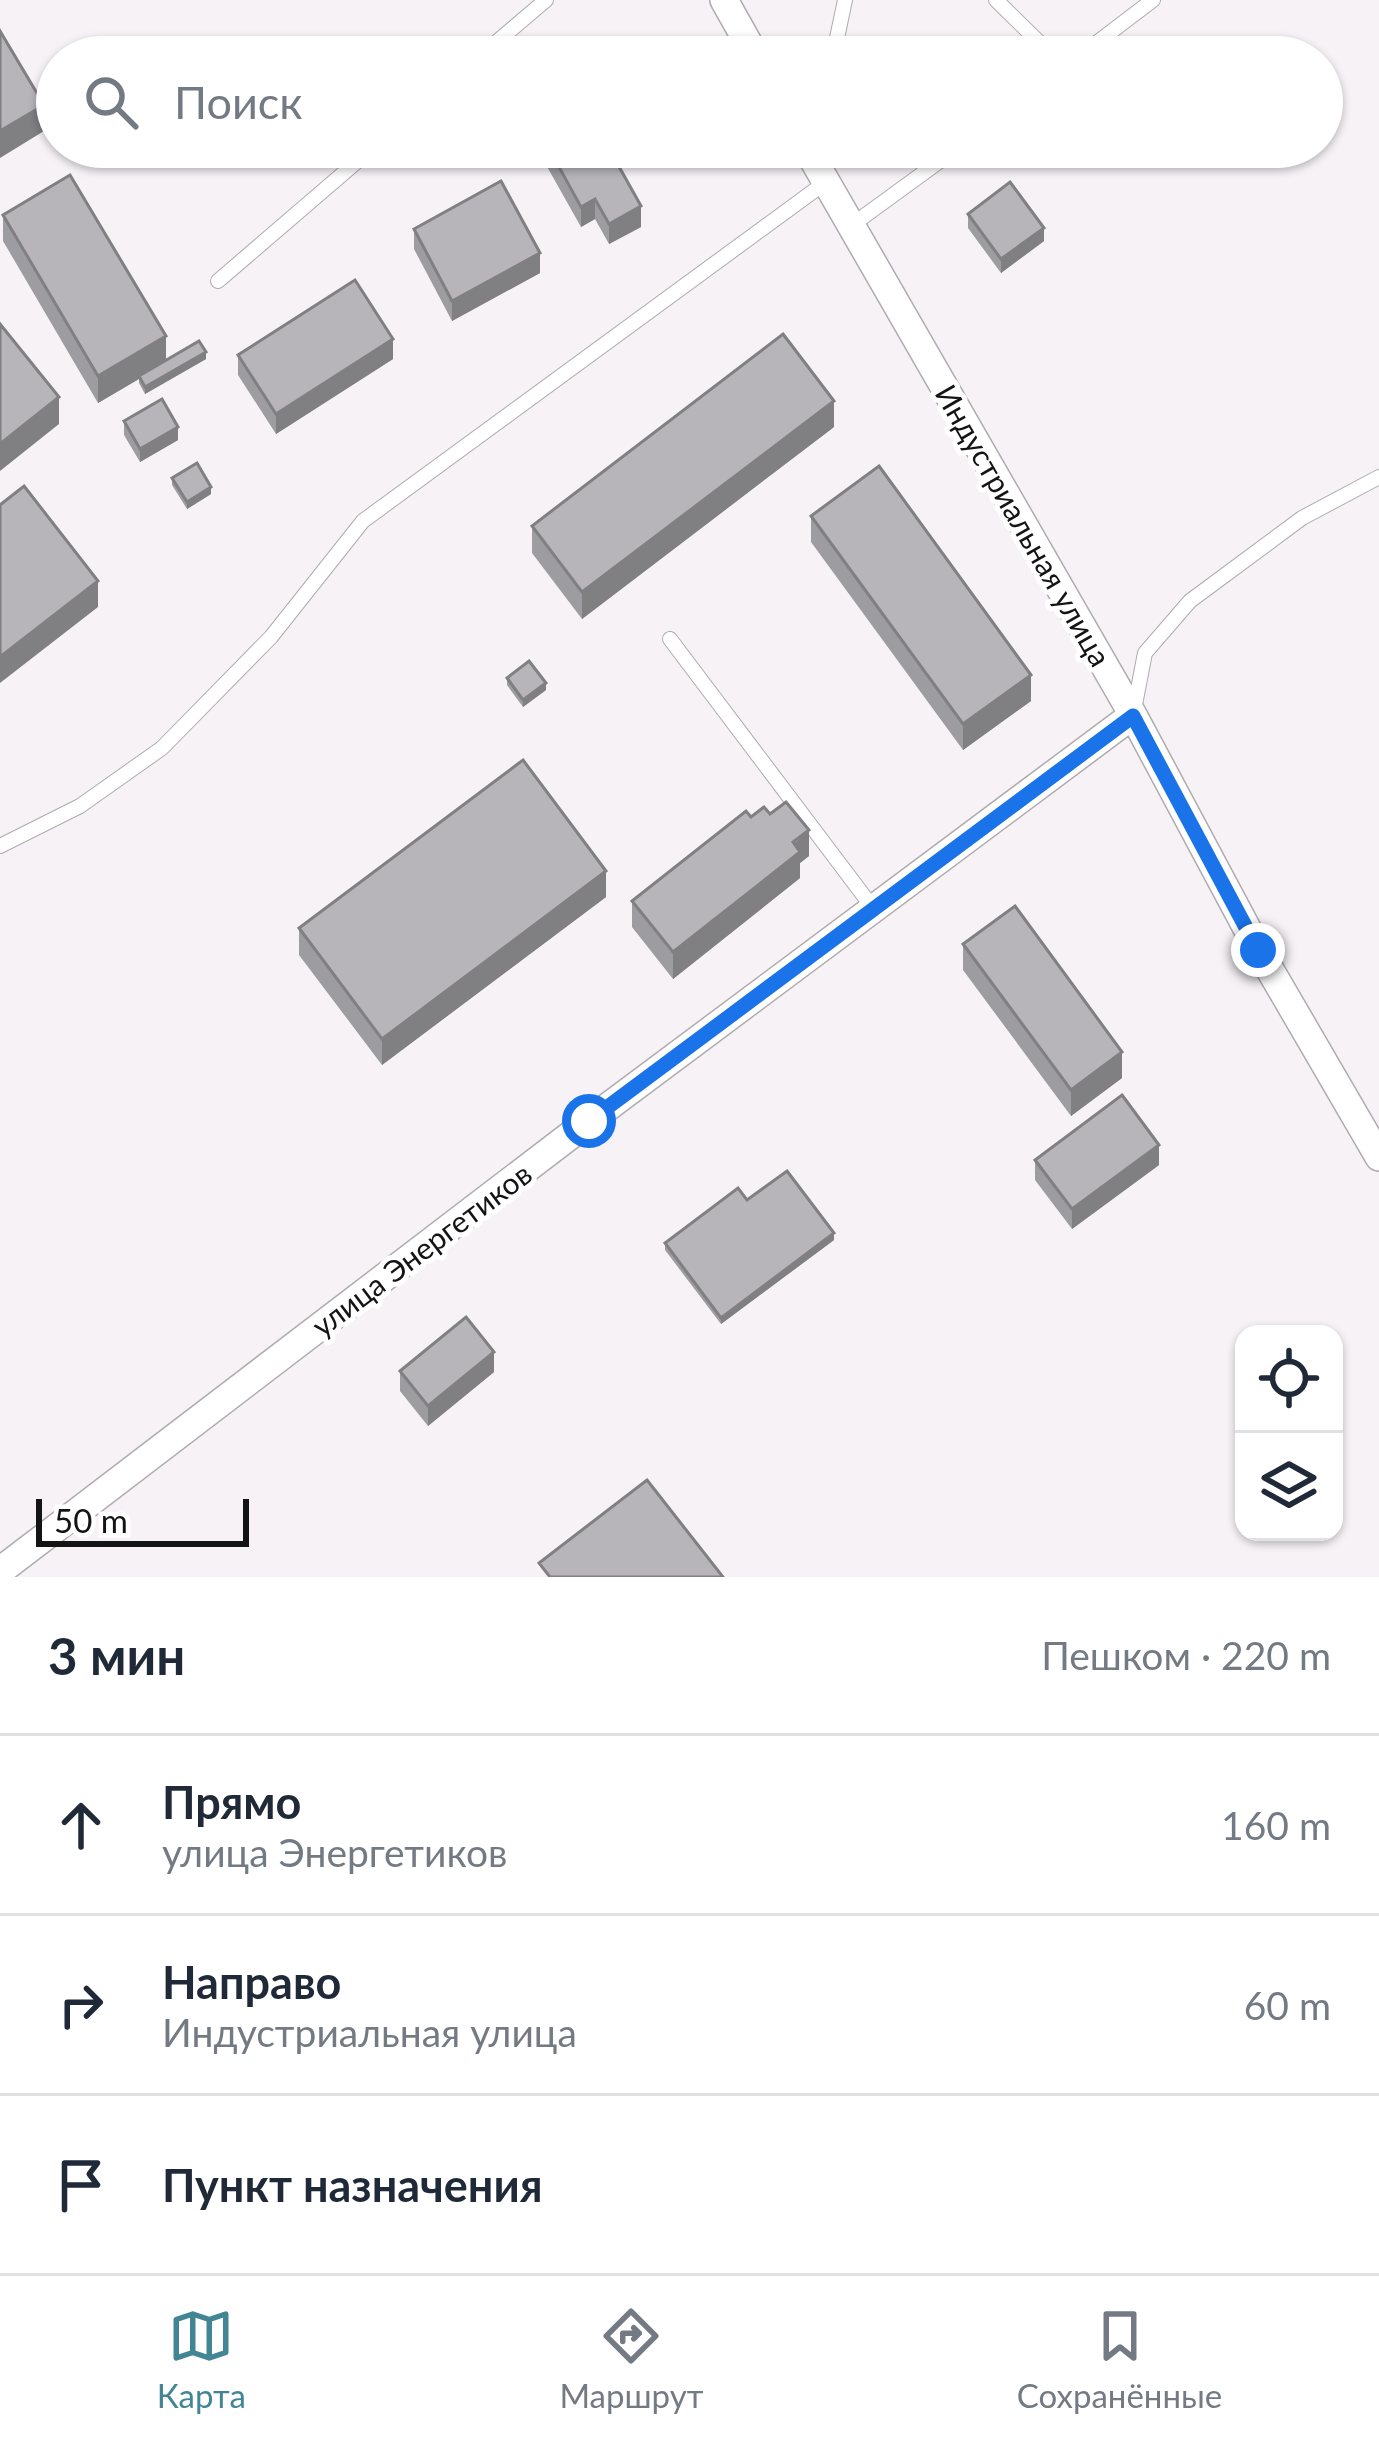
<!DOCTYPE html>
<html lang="ru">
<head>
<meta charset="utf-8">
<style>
	body { margin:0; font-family:Lato,sans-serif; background:#f6f6f7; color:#1f2937 }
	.controls { position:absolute; right:36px; bottom:36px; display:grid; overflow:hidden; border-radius:24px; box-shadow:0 3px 9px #0004 }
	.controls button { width:108px; height:108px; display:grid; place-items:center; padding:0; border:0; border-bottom:3px solid #e0e1e3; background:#fff; color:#1f2937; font:60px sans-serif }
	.scale { position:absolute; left:36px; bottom:30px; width:213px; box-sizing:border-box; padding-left:12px; border:6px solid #151415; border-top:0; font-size:33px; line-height:42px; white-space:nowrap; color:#151415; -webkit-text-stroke:9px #fff; paint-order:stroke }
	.stop { position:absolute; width:36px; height:36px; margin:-27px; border:9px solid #1a73e8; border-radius:50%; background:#fff }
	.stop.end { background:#1a73e8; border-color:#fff; box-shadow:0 3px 12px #0008 }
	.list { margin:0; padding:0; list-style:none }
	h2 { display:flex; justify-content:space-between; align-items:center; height:156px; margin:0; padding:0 48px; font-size:51px }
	h2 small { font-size:39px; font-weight:400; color:#747a83 }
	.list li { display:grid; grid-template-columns:78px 1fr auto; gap:36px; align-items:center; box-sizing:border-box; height:180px; padding:0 48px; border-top:3px solid #e0e1e3 }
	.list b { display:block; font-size:45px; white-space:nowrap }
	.list p { margin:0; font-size:39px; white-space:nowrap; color:#747a83 }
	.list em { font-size:39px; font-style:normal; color:#747a83 }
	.icon { flex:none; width:66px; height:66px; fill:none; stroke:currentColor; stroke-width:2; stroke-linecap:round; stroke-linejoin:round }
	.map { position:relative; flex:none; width:1379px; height:1577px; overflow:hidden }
	.search { position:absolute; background:#fff; box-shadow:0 3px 9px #0004; left:36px; right:36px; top:36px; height:132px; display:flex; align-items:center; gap:30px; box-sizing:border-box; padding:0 42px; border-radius:66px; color:#747a83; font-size:45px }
	.sheet { height:696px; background:#fff }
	nav { display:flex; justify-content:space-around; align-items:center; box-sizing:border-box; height:168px; border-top:3px solid #e0e1e3; background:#fff; font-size:33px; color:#747a83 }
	nav a { display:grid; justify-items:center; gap:6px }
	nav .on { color:#428595 }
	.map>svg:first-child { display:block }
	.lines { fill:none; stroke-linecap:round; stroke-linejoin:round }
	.service-casing { stroke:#afabaf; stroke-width:16 }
	.minor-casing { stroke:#afabaf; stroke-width:30 }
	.service { stroke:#fff; stroke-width:14 }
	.minor { stroke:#fff; stroke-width:27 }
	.wall { fill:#9d9ca0 }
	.shaded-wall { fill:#807f82 }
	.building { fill:#b7b5ba; stroke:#807f82; stroke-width:3 }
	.route { stroke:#1a73e8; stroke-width:15 }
	.labels { text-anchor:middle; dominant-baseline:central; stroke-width:10; stroke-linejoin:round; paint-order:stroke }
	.street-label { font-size:30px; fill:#151415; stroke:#fff }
</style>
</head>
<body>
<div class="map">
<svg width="1379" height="1577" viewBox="0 0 1379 1577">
	<rect width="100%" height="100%" fill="#f6f2f6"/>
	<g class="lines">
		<!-- service casing -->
		<g class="service-casing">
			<path id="service" d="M 996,0 L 1054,57
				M 479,57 L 546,0
				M 833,57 L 845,0
				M 1078,57 L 1153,0
				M 852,225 L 959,147
				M 218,281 L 374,147
				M 670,639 L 873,908
				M 1134,710 L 1145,653 L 1190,601 L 1302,518 L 1379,477
				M 0,846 L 80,806 L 162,748 L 271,637 L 363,521 L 826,182"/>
		</g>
		<!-- minor casing -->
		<g class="minor-casing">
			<path id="minor" d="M 724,0 L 756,57
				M 806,147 L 1133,715 L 1258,949 L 1379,1157
				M 0,1571 L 589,1121 L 1133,715"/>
		</g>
		<!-- service -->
		<use href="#service" class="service"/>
		<!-- minor -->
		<use href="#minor" class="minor"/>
	</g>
	<!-- wall -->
	<path class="wall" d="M 536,147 L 608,147 L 641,227 L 609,244 L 595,219 L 581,227 Z
		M 968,214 L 1044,241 L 1001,273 L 968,228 Z
		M 3,215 L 166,361 L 206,359 L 145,394 L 139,383 L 139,379 L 98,403 L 3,241 Z
		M 414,229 L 540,273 L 452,321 L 414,249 Z
		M 238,355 L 393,359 L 276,434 L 238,375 Z
		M 124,421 L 178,440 L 140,462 L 124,435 Z
		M 834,427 L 582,619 L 532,553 L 532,526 Z
		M 172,478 L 211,494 L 187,509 L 172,485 Z
		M 811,516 L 1031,701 L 963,750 L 811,542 Z
		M 507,678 L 546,690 L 523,707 L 507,685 Z
		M 751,817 L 809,856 L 800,863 L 800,878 L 673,979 L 632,927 L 632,901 Z
		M 606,897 L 382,1065 L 299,955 L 299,928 Z
		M 963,944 L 1122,1078 L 1071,1116 L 963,970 Z
		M 1035,1160 L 1159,1165 L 1072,1229 L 1035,1180 Z
		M 747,1200 L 834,1240 L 721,1324 L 665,1250 L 665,1243 Z
		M 400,1371 L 494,1372 L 428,1426 L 400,1391 Z"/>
	<!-- shaded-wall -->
	<path class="shaded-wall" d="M 44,105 L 44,131 L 0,158 L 0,131 Z
		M 595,199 L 595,219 L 581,227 L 581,207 Z
		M 641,206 L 641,227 L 609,244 L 609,224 Z
		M 1044,228 L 1044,241 L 1001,273 L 1001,259 Z
		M 540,253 L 540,273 L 452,321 L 452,301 Z
		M 166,336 L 166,363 L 98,403 L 98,376 Z
		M 393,339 L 393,359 L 276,434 L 276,414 Z
		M 206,352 L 206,359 L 145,394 L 145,387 Z
		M 59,397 L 59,424 L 0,471 L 0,444 Z
		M 834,401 L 834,427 L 582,619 L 582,592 Z
		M 178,427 L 178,440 L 140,462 L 140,449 Z
		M 211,487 L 211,494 L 187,509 L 187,502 Z
		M 98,581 L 98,607 L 0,683 L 0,657 Z
		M 1031,675 L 1031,701 L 963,750 L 963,724 Z
		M 546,683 L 546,690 L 523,707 L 523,700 Z
		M 809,830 L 809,856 L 800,863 L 800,878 L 673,979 L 673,952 Z
		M 606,871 L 606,897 L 382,1065 L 382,1039 Z
		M 1122,1052 L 1122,1078 L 1071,1116 L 1071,1090 Z
		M 1159,1145 L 1159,1165 L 1072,1229 L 1072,1209 Z
		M 834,1233 L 834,1240 L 721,1324 L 721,1318 Z
		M 494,1352 L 494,1372 L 428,1426 L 428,1406 Z"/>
	<!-- building -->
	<path class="building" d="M 0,31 L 44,105 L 0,131 Z
		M 548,147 L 608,147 L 641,206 L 609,224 L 595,199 L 581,207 Z
		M 70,175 L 166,336 L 98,376 L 3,215 Z
		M 501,181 L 540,253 L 452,301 L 414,229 Z
		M 1010,182 L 1044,228 L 1001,259 L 968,214 Z
		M 355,280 L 393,339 L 276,414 L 238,355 Z
		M 0,324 L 59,397 L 0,444 Z
		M 783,334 L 834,401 L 582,592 L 532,526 Z
		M 199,341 L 206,352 L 145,387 L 139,376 Z
		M 162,399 L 178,427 L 140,449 L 124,421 Z
		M 197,463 L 211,487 L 187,502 L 172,478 Z
		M 879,466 L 1031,675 L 963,724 L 811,516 Z
		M 24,486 L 98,581 L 0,657 L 0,505 Z
		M 529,661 L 546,683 L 523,700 L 507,678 Z
		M 523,760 L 606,871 L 382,1039 L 299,928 Z
		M 786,802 L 809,830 L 793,842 L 800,852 L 673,952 L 632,901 L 746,811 L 751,817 L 764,807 L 770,814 Z
		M 1015,906 L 1122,1052 L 1071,1090 L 963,944 Z
		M 1122,1095 L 1159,1145 L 1072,1209 L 1035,1160 Z
		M 787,1171 L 834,1233 L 721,1318 L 665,1243 L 738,1188 L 747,1200 Z
		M 466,1317 L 494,1352 L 428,1406 L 400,1371 Z
		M 647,1480 L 723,1577 L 550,1577 L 539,1563 Z"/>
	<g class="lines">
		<!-- route -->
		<path class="route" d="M 589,1121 L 1133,716 L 1258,950"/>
	</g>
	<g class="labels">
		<!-- street labels -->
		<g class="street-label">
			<text transform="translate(1024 525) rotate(60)">Индустриальная улица</text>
			<text transform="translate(421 1249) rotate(-37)">улица Энергетиков</text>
		</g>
	</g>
</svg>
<div class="controls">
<button><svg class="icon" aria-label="locate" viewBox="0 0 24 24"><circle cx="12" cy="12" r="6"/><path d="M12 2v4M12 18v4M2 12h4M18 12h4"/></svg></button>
<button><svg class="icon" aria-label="layers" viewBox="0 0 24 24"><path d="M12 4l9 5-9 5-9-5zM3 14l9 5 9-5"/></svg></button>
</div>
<div class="scale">50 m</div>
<div class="stop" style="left:589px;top:1121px"></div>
<div class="stop end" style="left:1258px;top:950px"></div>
<div class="search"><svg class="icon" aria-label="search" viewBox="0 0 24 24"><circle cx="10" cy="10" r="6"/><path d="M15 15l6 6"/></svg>Поиск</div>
</div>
<section class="sheet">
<h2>3 мин<small>Пешком · 220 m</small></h2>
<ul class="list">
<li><svg class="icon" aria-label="ahead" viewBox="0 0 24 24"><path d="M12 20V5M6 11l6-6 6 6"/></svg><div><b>Прямо</b><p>улица Энергетиков</p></div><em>160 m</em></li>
<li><svg class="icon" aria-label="right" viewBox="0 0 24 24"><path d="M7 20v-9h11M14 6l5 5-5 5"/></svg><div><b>Направо</b><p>Индустриальная улица</p></div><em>60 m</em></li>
<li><svg class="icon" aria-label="arrive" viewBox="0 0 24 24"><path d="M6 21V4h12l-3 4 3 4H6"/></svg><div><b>Пункт назначения</b></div></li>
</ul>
</section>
<nav>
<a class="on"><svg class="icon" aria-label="map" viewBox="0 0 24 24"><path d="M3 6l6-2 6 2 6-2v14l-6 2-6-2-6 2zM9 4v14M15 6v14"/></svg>Карта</a>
<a><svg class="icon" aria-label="directions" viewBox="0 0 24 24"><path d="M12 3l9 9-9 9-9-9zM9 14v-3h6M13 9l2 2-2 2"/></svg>Маршрут</a>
<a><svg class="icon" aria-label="saved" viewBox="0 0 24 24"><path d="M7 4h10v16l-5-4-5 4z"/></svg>Сохранённые</a>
</nav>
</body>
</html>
